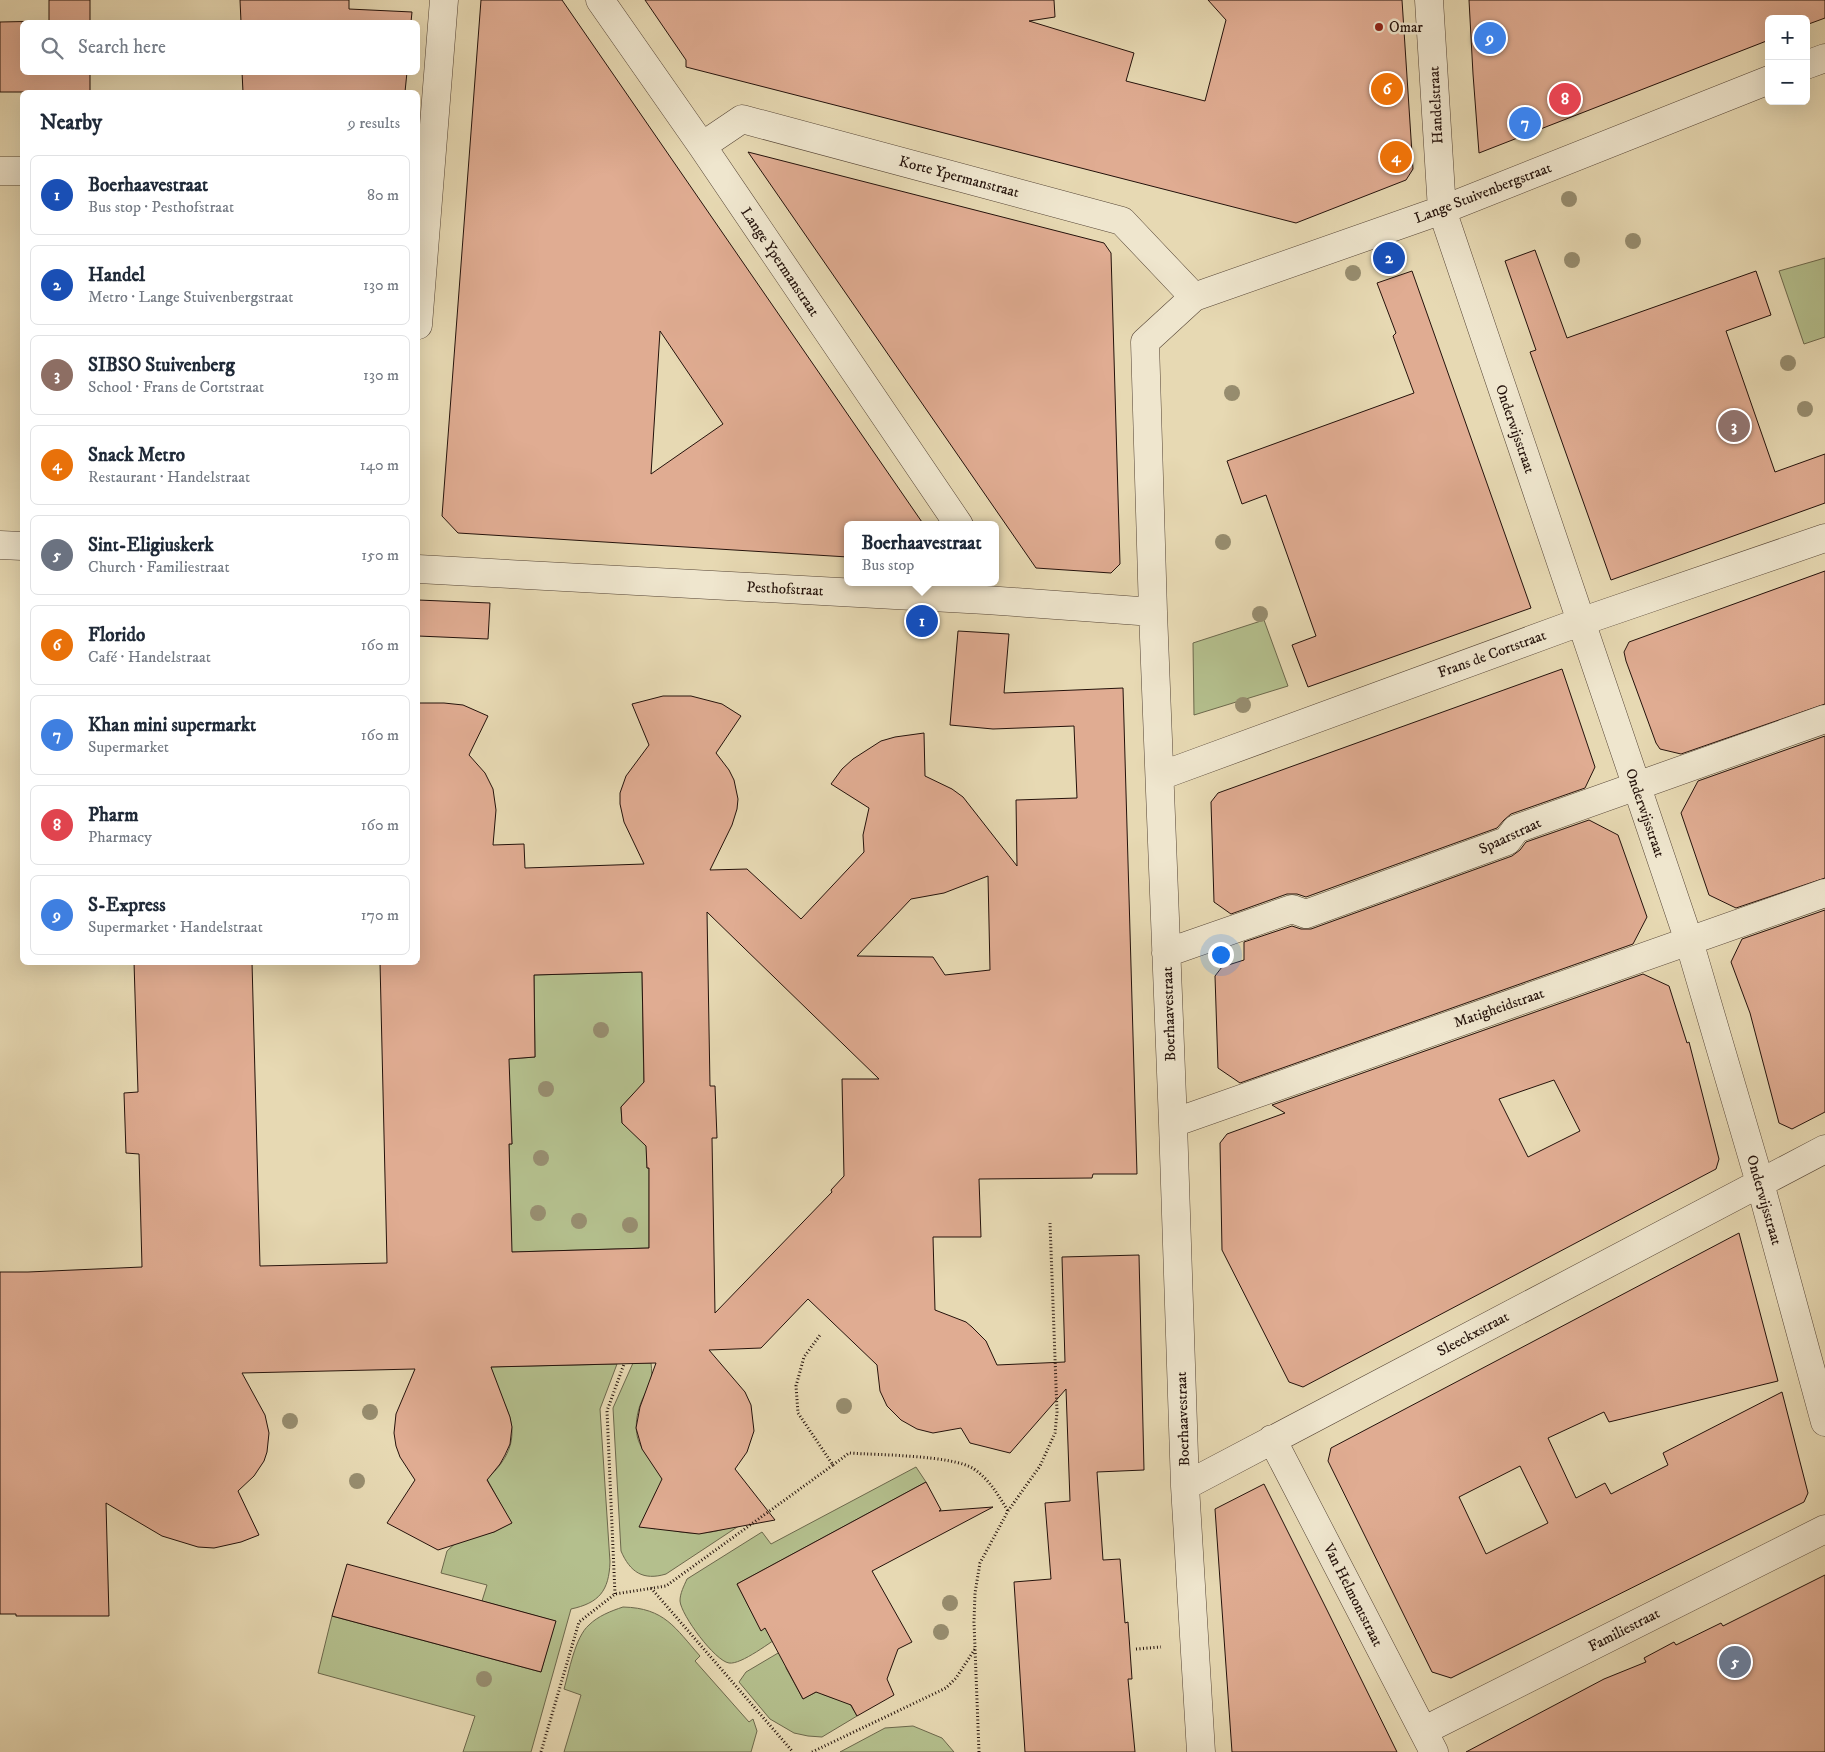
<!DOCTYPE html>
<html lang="en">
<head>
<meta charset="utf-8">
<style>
	body { margin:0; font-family:"IM FELL DW Pica",serif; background:#f2f2f3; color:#1f2937 }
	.controls { position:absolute; right:15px; top:15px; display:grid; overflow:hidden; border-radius:8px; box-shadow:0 5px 20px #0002 }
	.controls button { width:45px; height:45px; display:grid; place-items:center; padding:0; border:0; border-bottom:1px solid #e0e1e3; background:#fff; color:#1f2937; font:25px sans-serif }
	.you { position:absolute; left:1220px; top:954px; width:18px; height:18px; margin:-12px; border:4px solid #fff; border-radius:50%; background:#1a73e8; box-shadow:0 0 0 8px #1a73e833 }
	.badge { display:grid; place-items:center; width:32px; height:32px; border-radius:50%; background:#8f2418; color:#fff; font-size:16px; font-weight:700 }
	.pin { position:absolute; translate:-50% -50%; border:2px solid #fff; box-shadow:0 1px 5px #0006 }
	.popup { position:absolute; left:844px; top:521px; width:155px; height:65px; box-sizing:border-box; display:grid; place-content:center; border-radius:8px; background:#fff; filter:drop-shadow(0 1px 4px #0005); font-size:16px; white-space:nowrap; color:#747a83 }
	.popup b { font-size:19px; color:#1f2937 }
	.popup::after { content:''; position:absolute; left:50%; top:100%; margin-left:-10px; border:10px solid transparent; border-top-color:#fff }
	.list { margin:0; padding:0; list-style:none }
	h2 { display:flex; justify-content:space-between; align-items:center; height:65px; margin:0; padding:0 20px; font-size:21px }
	h2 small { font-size:16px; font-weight:400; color:#747a83 }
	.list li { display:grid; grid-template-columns:32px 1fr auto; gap:15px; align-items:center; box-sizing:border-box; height:80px; margin:0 10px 10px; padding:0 10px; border:1px solid #e0e1e3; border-radius:8px }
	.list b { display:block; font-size:19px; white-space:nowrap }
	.list p { margin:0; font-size:16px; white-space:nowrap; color:#747a83 }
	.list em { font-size:16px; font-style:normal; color:#747a83 }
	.icon { flex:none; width:28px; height:28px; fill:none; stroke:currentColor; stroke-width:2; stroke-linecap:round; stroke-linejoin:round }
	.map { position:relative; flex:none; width:1825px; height:1752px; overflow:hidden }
	.search { position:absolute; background:#fff; box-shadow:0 5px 20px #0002; left:20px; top:20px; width:400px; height:55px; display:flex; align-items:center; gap:12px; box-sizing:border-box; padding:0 18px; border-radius:8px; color:#747a83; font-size:19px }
	.panel { position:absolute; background:#fff; box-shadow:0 5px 20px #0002; left:20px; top:90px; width:400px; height:875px; border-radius:8px }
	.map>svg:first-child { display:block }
	.green { fill:#b4bf8d; stroke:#6c684c }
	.building { fill:#e0ac92; stroke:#24120b; fill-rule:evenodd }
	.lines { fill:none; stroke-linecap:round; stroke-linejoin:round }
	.minor-casing { stroke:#554435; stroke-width:29 }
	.path { stroke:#24120b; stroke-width:3; stroke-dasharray:1 2.5; stroke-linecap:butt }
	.minor { stroke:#efe6ce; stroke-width:28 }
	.tree { fill:#978d6f }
	.poi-dot { fill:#8f2418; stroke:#efe6ce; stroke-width:2 }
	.labels { text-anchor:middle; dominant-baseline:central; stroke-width:5; stroke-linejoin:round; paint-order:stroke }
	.poi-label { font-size:15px; fill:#24120b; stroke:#efe6ce; text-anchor:start }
	.street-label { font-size:15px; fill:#24120b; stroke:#efe6ce }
</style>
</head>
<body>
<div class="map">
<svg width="1825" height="1752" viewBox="0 0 1825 1752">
	<rect width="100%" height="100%" fill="#e7d9b3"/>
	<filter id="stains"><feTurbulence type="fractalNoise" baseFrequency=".004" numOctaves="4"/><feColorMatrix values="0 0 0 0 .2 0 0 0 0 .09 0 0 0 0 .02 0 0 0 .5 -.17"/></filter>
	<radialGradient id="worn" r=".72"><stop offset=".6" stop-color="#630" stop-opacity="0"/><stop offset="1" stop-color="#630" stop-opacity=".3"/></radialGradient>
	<!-- green -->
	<path class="green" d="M 1825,258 L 1825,337 L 1804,344 L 1779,271 Z
		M 1264,620 L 1288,686 L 1194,715 L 1193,643 Z
		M 642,972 L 644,1094 L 632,1095 L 621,1107 L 622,1123 L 646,1133 L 647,1168 L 649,1168 L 649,1248 L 481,1253 L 511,1234 L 509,1144 L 512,1144 L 507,1059 L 535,1057 L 534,975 Z
		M 633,1363 L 651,1363 C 653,1380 651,1382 644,1396 C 636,1411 632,1435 643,1449 C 650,1460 662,1468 671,1477 L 656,1492 L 641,1524 L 655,1529 L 656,1526 C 700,1540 728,1533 766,1508 L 666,1574 C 643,1581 630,1572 621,1551 L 613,1408 Z
		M 617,1364 L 600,1409 L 610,1562 C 609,1591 599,1603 571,1609 L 531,1752 L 463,1752 L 475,1716 L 318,1673 L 332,1616 L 541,1672 L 555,1621 L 482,1601 L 487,1585 L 441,1573 L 447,1551 L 459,1540 L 494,1532 L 511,1523 L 487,1479 C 531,1438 508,1410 485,1367 Z
		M 916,1467 L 926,1482 L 737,1584 L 761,1630 L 778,1621 L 783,1634 C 772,1641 741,1665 729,1663 C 715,1661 681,1615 680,1601 C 680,1593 684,1586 687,1579 L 762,1532 L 771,1544 Z
		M 623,1607 C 665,1608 675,1628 700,1656 L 695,1661 L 749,1722 L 753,1719 L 757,1731 L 751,1752 L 564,1752 L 581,1695 L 564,1689 C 569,1672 575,1637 589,1625 C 598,1616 611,1611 623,1607 Z
		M 790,1646 L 786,1668 L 803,1699 L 820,1690 L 822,1694 L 833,1698 L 843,1692 L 857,1716 L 822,1737 L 808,1736 L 794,1733 L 770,1719 L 739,1682 L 746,1672 Z
		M 913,1726 L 942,1738 L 954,1752 L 840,1752 L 885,1728 Z"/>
	<!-- building -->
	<path class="building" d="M 49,0 L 90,0 L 90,22 L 22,22 L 22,72 L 90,72 L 90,92 L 0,92 L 0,22 L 49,21 Z
		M 240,0 L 349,0 L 349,9 L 412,12 L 411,22 L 241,22 Z
		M 481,0 L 562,0 L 924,525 L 848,525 L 848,557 L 458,533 L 442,516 ZM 660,331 L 723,424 L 651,474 Z
		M 645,0 L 1054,0 L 1055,17 L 1029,21 L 1134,53 L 1126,81 L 1205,101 L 1226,20 L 1208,0 L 1402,0 L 1413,169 L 1406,180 L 1296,223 L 686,67 L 686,60 Z
		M 1469,0 L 1825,0 L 1825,18 L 1806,25 L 1806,19 L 1769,19 L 1769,40 L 1479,153 L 1473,74 Z
		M 242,72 L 407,72 L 405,92 L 243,92 Z
		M 748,152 L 1104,243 L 1111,253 L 1120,564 L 1111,573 L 1036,568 Z
		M 1535,250 L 1567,338 L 1756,271 L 1771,315 L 1726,331 L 1775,472 L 1825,454 L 1825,503 L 1611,580 L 1530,352 L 1536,350 L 1505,261 Z
		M 1412,271 L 1531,608 L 1308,687 L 1292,645 L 1316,636 L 1266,495 L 1242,504 L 1227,461 L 1414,393 L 1393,336 L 1396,333 L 1377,283 Z
		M 1825,571 L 1825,704 L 1681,754 L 1660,749 L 1656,743 L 1626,661 L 1624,652 L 1629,642 Z
		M 418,600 L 490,603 L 488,639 L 418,636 Z
		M 958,631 L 1009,634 L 1004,693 L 1123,688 L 1137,1174 L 1093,1174 L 1092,1178 L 979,1179 L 981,1237 L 933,1237 L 935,1310 L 966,1322 L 972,1327 L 986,1341 L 997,1365 L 1065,1362 L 1062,1257 L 1139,1255 L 1144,1470 L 1097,1472 L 1103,1560 L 1120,1559 L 1125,1623 L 1128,1622 L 1132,1679 L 1128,1679 L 1135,1752 L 1025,1752 L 1014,1582 L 1051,1579 L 1045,1503 L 1070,1501 L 1066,1389 L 1010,1453 L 970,1443 L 961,1428 L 933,1433 L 917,1429 L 901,1420 L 887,1406 L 880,1391 L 877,1365 L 808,1299 L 761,1348 L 709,1350 L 745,1392 L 751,1405 L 754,1431 L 747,1452 L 735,1469 L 775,1520 L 699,1534 L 639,1527 L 662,1479 L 642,1449 L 636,1428 L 640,1407 L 656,1363 L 491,1367 L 510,1417 L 512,1427 L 510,1444 L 505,1455 L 500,1464 L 487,1480 L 512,1523 L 494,1532 L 438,1550 L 387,1523 L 415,1480 L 400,1457 L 396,1446 L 394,1433 L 396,1414 L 415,1369 L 242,1373 L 265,1415 L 269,1433 L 267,1452 L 264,1461 L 254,1476 L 238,1491 L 259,1535 L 241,1542 L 214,1548 L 198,1547 L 162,1536 L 106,1503 L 109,1616 L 16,1616 L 16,1614 L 0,1614 L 0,1272 L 28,1272 L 142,1267 L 139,1154 L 126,1153 L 124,1093 L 138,1092 L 134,962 L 252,962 L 260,1266 L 387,1263 L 380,962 L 418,962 L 418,703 L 444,703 L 463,705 L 488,716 L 469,755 L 485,773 L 493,789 L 496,810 L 493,845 L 524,844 L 525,868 L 644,864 L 624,822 L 620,804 L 620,793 L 626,776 L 649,745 L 632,704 L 663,696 L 691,696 L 722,704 L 741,716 L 716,753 L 729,770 L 734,780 L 738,799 L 737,809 L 732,825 L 710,870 L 747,869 L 801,919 L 864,852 L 863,835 L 869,808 L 831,784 L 842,769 L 853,759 L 881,741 L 895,737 L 924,733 L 925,776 L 952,789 L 963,797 L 1017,866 L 1016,800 L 1077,798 L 1074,726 L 993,729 L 950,725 ZM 988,876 L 990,970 L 945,975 L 933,957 L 857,956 L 911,899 L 944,893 ZM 707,912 L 879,1079 L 842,1079 L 844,1176 L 831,1190 L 832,1192 L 715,1313 L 712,1138 L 717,1138 L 715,1086 L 710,1086 ZM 642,972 L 644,1082 L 621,1107 L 622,1123 L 646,1146 L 647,1168 L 649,1168 L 649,1248 L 512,1252 L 509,1144 L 512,1144 L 509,1059 L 535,1057 L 534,975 Z
		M 1562,669 L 1595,767 L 1585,788 L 1511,814 L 1504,820 L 1497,828 L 1306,897 L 1297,894 L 1287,894 L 1231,914 L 1214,902 L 1211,802 L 1218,793 Z
		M 1825,736 L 1825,878 L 1736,908 L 1709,895 L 1681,813 L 1698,781 Z
		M 1589,820 L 1618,835 L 1647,917 L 1633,944 L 1240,1083 L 1218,1068 L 1215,976 L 1222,967 L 1244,960 L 1244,942 L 1292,926 L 1301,929 L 1311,929 L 1512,856 L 1520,850 L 1526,842 Z
		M 1825,910 L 1825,1112 L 1792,1129 L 1779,1123 L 1750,1013 L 1731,962 L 1742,939 Z
		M 1643,974 L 1669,986 L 1687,1043 L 1689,1042 L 1719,1159 L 1716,1169 L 1303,1387 L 1289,1382 L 1222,1250 L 1220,1143 L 1227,1134 L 1285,1113 L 1272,1105 ZM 1554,1080 L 1580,1131 L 1528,1157 L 1499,1099 Z
		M 1739,1233 L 1778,1381 L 1609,1422 L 1604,1412 L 1548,1438 L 1576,1498 L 1605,1483 L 1611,1494 L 1668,1465 L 1663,1453 L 1782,1392 L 1808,1493 L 1804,1502 L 1451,1678 L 1432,1672 L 1328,1461 L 1331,1448 ZM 1520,1466 L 1548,1523 L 1486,1554 L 1459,1497 Z
		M 926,1482 L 941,1510 L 939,1511 L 993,1507 L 872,1571 L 912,1642 L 898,1649 L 887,1679 L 894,1695 L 857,1716 L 851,1705 L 816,1692 L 803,1699 L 765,1628 L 761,1631 L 737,1584 Z
		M 1264,1484 L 1327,1610 L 1397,1752 L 1232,1752 L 1215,1509 Z
		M 347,1564 L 556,1621 L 541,1672 L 332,1616 Z
		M 1825,1575 L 1825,1752 L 1466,1752 L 1604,1679 L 1646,1662 L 1644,1658 L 1674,1642 L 1676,1645 L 1721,1623 L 1723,1626 Z"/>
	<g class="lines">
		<!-- minor casing -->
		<g class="minor-casing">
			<path id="minor" d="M 600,0 L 702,146 L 959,525
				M 1429,0 L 1442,210 L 1689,941 L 1760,1183 L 1825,1422
				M 1806,65 L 1825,58
				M 702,146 L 742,119 L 1122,221 L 1194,297
				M 0,171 L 22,171
				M 418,325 L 444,0
				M 0,545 L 22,546
				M 418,569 L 986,600 L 1153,612
				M 1160,776 L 1580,622 L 1825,538
				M 1166,953 L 1292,909 L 1306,914 L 1507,841 L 1516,829 L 1825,719
				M 1173,1123 L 1825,893
				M 1272,1439 L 1434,1752
				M 1185,1486 L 1825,1149
				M 1423,1731 L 1825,1529
				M 1201,1752 L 1185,1486 L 1173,1123 L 1153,612 L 1145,342 L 1194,297 L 1442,210 L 1769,80"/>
		</g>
		<!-- path -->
		<path class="path" d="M 833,1465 L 849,1453 C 877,1455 953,1455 974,1469 C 990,1480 998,1495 1008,1511
			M 651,1588 L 793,1752
			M 615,1594 L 607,1411 L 624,1364
			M 1136,1649 L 1161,1647
			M 541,1752 L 579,1622 L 615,1594 L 666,1586 L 833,1465 L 798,1413 L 796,1386 L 804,1357 L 820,1335
			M 812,1752 L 946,1688 L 956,1678 L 975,1649
			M 979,1752 L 974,1622 L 975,1593 L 980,1563 L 1008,1511 L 1040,1466 L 1055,1433 L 1057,1412 L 1050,1223"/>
		<!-- minor -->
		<use href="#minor" class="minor"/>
	</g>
	<!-- trees -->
	<g class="tree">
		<circle cx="1569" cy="199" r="8"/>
		<circle cx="1633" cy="241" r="8"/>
		<circle cx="1572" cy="260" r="8"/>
		<circle cx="1353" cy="273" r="8"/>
		<circle cx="1788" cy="363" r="8"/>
		<circle cx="1232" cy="393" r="8"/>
		<circle cx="1805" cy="409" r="8"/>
		<circle cx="1223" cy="542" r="8"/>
		<circle cx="1260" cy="614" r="8"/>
		<circle cx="1243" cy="705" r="8"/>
		<circle cx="601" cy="1030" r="8"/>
		<circle cx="546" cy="1089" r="8"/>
		<circle cx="541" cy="1158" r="8"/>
		<circle cx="538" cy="1213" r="8"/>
		<circle cx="579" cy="1221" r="8"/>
		<circle cx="630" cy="1225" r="8"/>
		<circle cx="844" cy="1406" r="8"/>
		<circle cx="370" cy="1412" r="8"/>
		<circle cx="290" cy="1421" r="8"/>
		<circle cx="357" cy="1481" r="8"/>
		<circle cx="950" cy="1603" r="8"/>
		<circle cx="941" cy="1632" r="8"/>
		<circle cx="484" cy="1679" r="8"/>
	</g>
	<!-- markers -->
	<circle class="poi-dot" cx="1379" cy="27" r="5"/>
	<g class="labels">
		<!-- poi labels -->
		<g class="poi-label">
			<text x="1389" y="27">Omar</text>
		</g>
		<!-- street labels -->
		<g class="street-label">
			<text transform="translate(1436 105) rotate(-93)">Handelstraat</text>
			<text transform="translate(959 177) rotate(15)">Korte Ypermanstraat</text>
			<text transform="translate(1483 193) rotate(-21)">Lange Stuivenbergstraat</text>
			<text transform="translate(780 262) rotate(56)">Lange Ypermanstraat</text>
			<text transform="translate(1515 429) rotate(71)">Onderwijsstraat</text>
			<text transform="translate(785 589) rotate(3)">Pesthofstraat</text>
			<text transform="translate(1492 654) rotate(-20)">Frans de Cortstraat</text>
			<text transform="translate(1645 813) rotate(71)">Onderwijsstraat</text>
			<text transform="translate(1510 836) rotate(-25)">Spaarstraat</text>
			<text transform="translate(1499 1008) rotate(-19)">Matigheidstraat</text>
			<text transform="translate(1169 1014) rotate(-92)">Boerhaavestraat</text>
			<text transform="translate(1764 1200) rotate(74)">Onderwijsstraat</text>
			<text transform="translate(1473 1334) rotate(-28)">Sleeckxstraat</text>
			<text transform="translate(1183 1419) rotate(-92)">Boerhaavestraat</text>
			<text transform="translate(1353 1595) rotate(63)">Van Helmontstraat</text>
			<text transform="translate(1624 1630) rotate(-27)">Familiestraat</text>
		</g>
	</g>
	<rect width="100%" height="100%" filter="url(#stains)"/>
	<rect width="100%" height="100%" fill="url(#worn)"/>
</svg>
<div class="controls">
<button>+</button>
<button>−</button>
</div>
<div class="you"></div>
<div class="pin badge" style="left:922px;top:621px;background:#1a4fb4">1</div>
<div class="popup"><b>Boerhaavestraat</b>Bus stop</div>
<div class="pin badge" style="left:1389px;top:258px;background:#1a4fb4">2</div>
<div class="pin badge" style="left:1734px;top:426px;background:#8d6e63">3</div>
<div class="pin badge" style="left:1396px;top:157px;background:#e8710a">4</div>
<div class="pin badge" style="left:1735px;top:1662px;background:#6b7280">5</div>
<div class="pin badge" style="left:1387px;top:89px;background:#e8710a">6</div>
<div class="pin badge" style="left:1525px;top:123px;background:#3f7fe0">7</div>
<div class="pin badge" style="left:1565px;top:99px;background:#e0444e">8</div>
<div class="pin badge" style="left:1490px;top:38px;background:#3f7fe0">9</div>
<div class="search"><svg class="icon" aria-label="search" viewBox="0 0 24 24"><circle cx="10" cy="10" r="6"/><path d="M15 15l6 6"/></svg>Search here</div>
<section class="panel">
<h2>Nearby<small>9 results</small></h2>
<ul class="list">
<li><span class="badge" style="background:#1a4fb4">1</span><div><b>Boerhaavestraat</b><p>Bus stop · Pesthofstraat</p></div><em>80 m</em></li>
<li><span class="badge" style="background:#1a4fb4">2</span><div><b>Handel</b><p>Metro · Lange Stuivenbergstraat</p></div><em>130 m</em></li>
<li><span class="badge" style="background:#8d6e63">3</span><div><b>SIBSO Stuivenberg</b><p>School · Frans de Cortstraat</p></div><em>130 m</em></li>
<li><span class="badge" style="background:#e8710a">4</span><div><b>Snack Metro</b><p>Restaurant · Handelstraat</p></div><em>140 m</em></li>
<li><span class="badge" style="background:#6b7280">5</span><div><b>Sint-Eligiuskerk</b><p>Church · Familiestraat</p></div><em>150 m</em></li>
<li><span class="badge" style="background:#e8710a">6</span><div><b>Florido</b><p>Café · Handelstraat</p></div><em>160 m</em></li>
<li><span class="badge" style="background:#3f7fe0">7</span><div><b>Khan mini supermarkt</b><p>Supermarket</p></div><em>160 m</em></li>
<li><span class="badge" style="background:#e0444e">8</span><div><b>Pharm</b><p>Pharmacy</p></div><em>160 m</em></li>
<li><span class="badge" style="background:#3f7fe0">9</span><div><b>S-Express</b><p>Supermarket · Handelstraat</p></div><em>170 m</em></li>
</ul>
</section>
</div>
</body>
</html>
